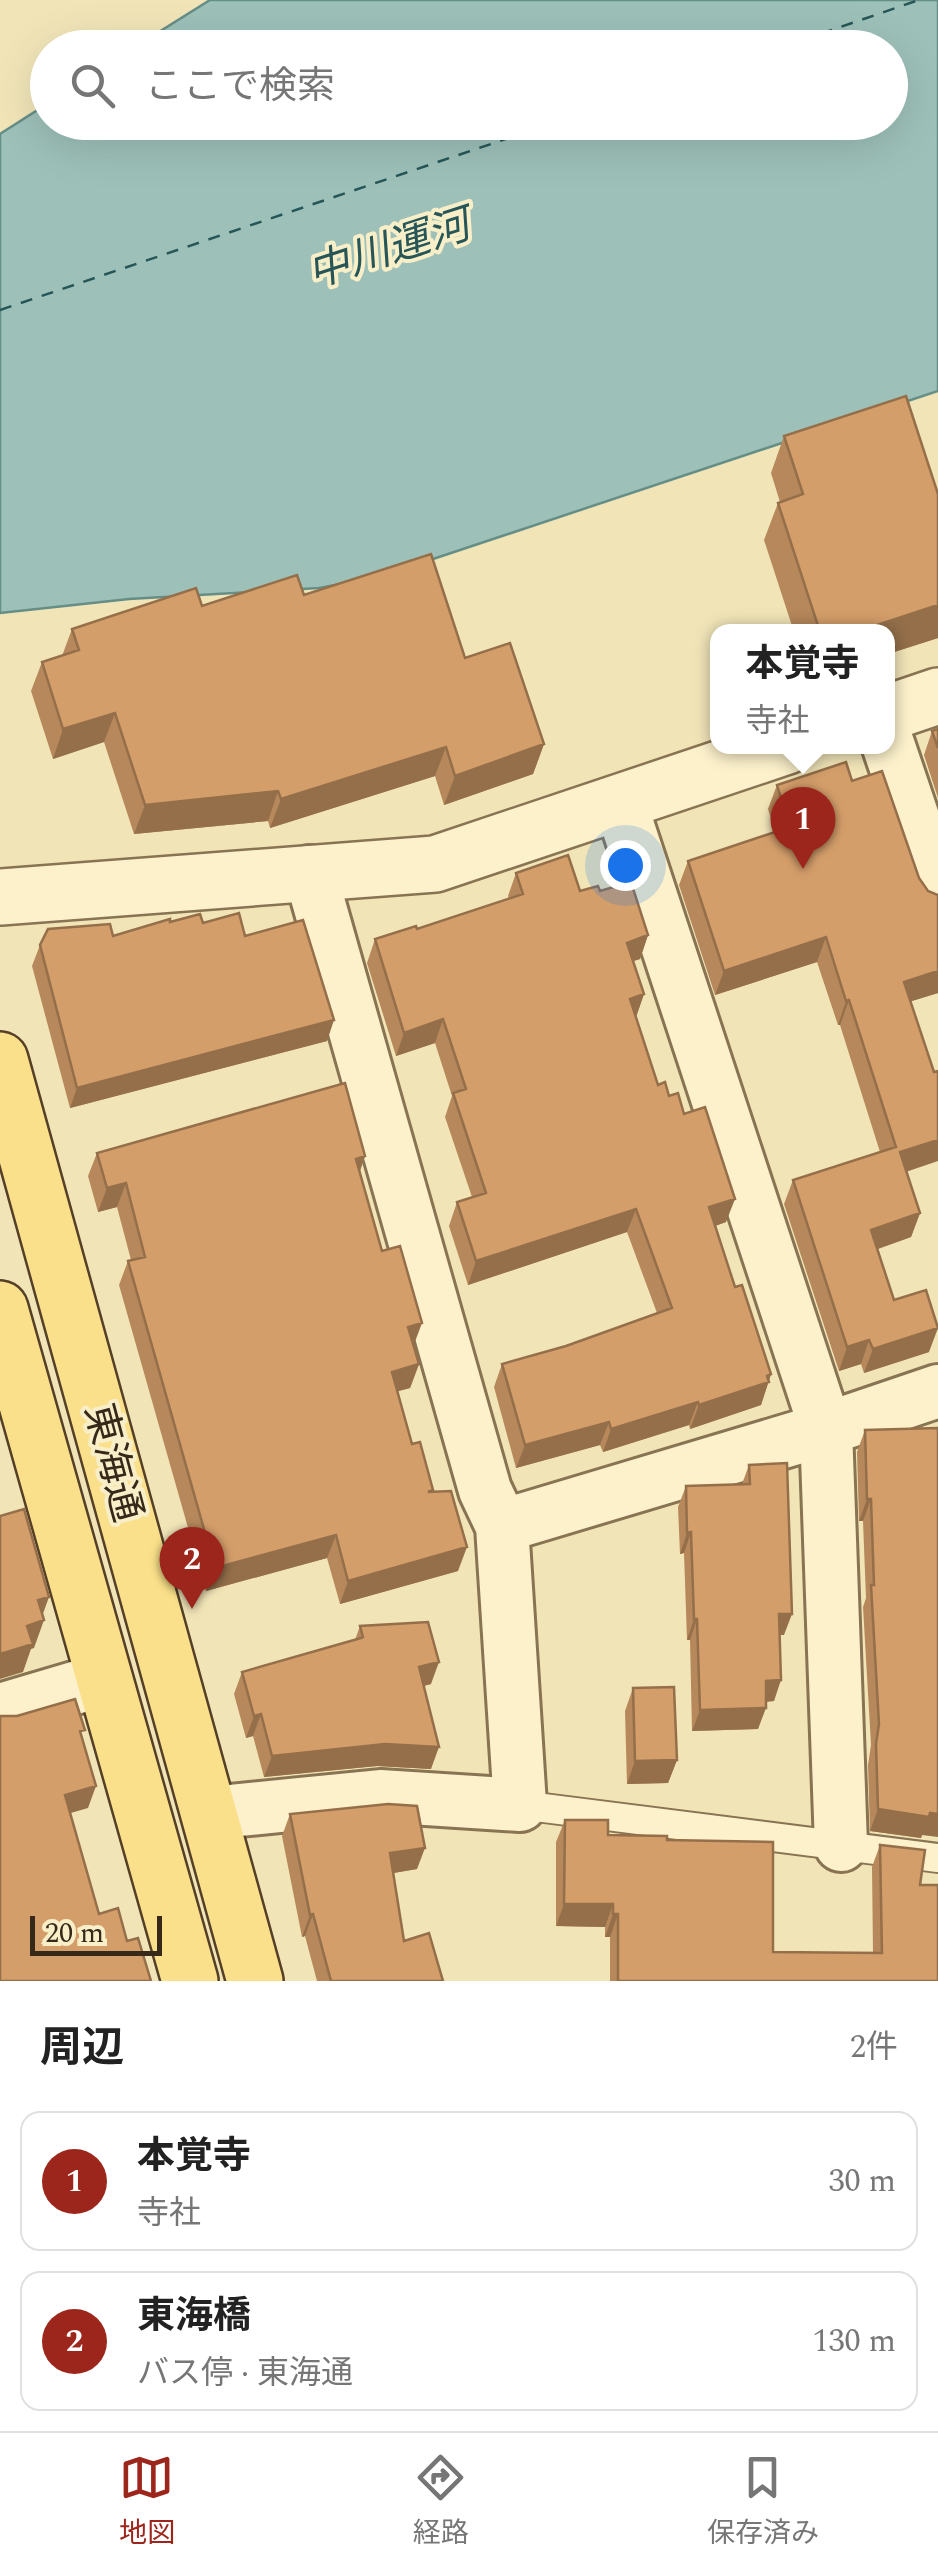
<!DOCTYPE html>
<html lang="ja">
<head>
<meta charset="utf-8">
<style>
	body { margin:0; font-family:Spectral,"Noto Sans JP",serif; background:#f6f6f6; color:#222 }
	.scale { position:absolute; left:30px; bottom:25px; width:132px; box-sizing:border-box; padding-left:10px; border:5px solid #362919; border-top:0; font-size:28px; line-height:35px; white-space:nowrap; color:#362919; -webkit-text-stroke:8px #f8eec8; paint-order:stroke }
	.you { position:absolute; left:625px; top:865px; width:35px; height:35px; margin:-25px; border:8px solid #fff; border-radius:50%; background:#1a73e8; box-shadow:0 0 0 15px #1a73e833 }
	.badge { display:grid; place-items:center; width:65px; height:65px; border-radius:50%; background:#9d261c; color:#fff; font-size:32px; font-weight:700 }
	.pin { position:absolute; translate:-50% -82px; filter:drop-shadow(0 2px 5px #0008) }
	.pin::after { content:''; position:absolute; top:52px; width:35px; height:30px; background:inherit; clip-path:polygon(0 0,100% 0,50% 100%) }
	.popup { position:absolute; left:710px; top:624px; width:185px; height:130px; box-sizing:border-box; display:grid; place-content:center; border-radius:20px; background:#fff; filter:drop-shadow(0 2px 8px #0005); font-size:32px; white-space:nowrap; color:#767676 }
	.popup b { font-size:38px; color:#222 }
	.popup::after { content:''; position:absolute; left:50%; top:100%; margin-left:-20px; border:20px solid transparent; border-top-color:#fff }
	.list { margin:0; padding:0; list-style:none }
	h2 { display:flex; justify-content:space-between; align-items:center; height:130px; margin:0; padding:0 40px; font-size:42px }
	h2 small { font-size:32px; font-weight:400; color:#767676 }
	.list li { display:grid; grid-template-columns:65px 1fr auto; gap:30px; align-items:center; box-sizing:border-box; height:140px; margin:0 20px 20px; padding:0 20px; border:2px solid #e0e0e0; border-radius:20px }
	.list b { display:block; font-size:38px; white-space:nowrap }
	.list p { margin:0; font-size:32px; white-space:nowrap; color:#767676 }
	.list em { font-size:32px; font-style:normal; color:#767676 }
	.icon { flex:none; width:55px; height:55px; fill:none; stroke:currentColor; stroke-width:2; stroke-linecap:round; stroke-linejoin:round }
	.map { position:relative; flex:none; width:938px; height:1981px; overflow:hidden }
	.search { position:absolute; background:#fff; box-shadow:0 10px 40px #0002; left:30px; right:30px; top:30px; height:110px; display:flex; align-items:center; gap:25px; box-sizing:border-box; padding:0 35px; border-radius:55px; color:#767676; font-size:38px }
	.sheet { height:450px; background:#fff }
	nav { display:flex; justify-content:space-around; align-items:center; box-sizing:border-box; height:140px; border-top:2px solid #e0e0e0; background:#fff; font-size:28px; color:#767676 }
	nav a { display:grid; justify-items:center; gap:5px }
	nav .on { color:#9d261c }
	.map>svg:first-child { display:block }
	.water { fill:#9dc1b9; stroke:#658e87; stroke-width:2.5 }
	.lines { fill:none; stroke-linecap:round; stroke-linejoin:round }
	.ferry { stroke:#265657; stroke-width:2.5; stroke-dasharray:12 10; stroke-linecap:butt }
	.service-casing { stroke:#887352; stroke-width:32 }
	.minor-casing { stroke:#887352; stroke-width:58 }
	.tertiary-casing { stroke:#887352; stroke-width:60 }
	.primary-casing { stroke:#554027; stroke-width:60 }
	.service { stroke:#fcf1cb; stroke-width:28 }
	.minor { stroke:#fcf1cb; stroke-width:52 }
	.tertiary { stroke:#fcf1cb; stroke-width:55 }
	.primary { stroke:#fae08a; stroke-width:55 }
	.wall { fill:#b6885b }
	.shaded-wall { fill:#946f4a }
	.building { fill:#d49e6a; stroke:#946f4a; stroke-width:2.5 }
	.labels { text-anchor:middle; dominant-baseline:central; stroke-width:8; stroke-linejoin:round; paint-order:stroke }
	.street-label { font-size:40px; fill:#362919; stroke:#f8eec8 }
	.water-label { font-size:42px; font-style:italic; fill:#265657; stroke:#f8eec8 }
</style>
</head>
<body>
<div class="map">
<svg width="938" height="1981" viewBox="0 0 938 1981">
	<rect width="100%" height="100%" fill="#f1e5b8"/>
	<!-- water -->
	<path class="water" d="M 210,0 L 938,0 L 938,391 L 379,577 L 319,588 L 129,599 L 0,613 L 0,134 L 47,104 L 48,122 L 890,122 L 890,48 L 135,47 Z"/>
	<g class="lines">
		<!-- ferry -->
		<path class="ferry" d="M 779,48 L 919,0
			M 0,310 L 556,122"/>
		<!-- service casing -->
		<g class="service-casing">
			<path id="service" d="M 520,1805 L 938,1858"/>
		</g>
		<!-- minor casing -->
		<g class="minor-casing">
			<path id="minor" d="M 888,744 L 938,892
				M 620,802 L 826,1429 L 841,1845
				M 502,1526 L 826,1429 L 938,1391
				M 0,1710 L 105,1679
				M 209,1813 L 380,1796 L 520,1805 L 502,1526 L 485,1490 L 310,872"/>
		</g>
		<!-- tertiary casing -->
		<g class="tertiary-casing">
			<path id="tertiary" d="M 888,713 L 938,696
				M 0,897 L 435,864 L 787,746"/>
		</g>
		<!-- primary casing -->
		<g class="primary-casing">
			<path id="primary" d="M 0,1060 L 255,1981
				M 0,1309 L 190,1981"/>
		</g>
		<!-- service -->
		<use href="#service" class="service"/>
		<!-- minor -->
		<use href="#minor" class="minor"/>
		<!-- tertiary -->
		<use href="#tertiary" class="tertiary"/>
		<!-- primary -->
		<use href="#primary" class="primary"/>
	</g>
	<!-- wall -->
	<path class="wall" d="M 784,436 L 938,638 L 888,654 L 888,632 L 794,632 L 764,540 L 778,503 L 780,502 L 771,473 Z
		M 304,595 L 465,658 L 544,744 L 533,774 L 444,805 L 435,776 L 270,828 L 268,821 L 134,834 L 104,742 L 53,759 L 31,691 L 42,662 L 62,656 L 72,629 L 202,606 Z
		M 932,731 L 938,748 L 938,798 L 924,755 Z
		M 852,781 L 928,891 L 938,895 L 938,993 L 911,1001 L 906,1172 L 920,1213 L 911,1237 L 878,1249 L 894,1300 L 929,1352 L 864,1373 L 861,1364 L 839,1371 L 784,1204 L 793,1180 L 880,1152 L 840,1025 L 838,1025 L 817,962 L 715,995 L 679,885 L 688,861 L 775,832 L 768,809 L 777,785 Z
		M 516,873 L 580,891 L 600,891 L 648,935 L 640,959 L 633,961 L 644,994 L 636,1017 L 658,1085 L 684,1114 L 726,1222 L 715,1226 L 735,1287 L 771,1374 L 761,1405 L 690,1429 L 689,1425 L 603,1452 L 600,1445 L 516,1468 L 494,1387 L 502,1364 L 566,1346 L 657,1313 L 627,1232 L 468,1285 L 449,1226 L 457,1202 L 472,1197 L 445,1117 L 452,1096 L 435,1043 L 396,1056 L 367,963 L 375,939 L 417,929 L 509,899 L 508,896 Z
		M 170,922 L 203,923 L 245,936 L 327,1041 L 70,1108 L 32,966 L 40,945 L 113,936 Z
		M 97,1153 L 365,1156 L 360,1171 L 382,1251 L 419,1364 L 410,1388 L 398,1391 L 412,1444 L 432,1492 L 458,1571 L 340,1604 L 327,1558 L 206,1591 L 119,1285 L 128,1261 L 131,1260 L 117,1207 L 98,1212 L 88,1176 Z
		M 865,1430 L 922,1835 L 921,1838 L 870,1831 L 868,1765 L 871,1745 L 863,1607 L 866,1598 L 863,1521 L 859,1521 L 857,1452 Z
		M 749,1465 L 784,1635 L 780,1635 L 774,1701 L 766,1702 L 758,1729 L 692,1731 L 690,1640 L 687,1640 L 684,1553 L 680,1554 L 678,1507 L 686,1486 L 742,1484 Z
		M 360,1626 L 431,1684 L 424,1686 L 431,1769 L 377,1766 L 264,1777 L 253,1736 L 246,1738 L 234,1694 L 242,1672 L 355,1640 Z
		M 633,1688 L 677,1760 L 668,1783 L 627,1784 L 625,1711 Z
		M 290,1814 L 417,1869 L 393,1873 L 404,1941 L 443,1981 L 317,1981 L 305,1936 L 302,1937 L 282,1836 Z
		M 565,1820 L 608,1835 L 667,1840 L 773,1952 L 873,1953 L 872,1867 L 880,1845 L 920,1885 L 938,1981 L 610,1981 L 610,1937 L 605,1937 L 605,1927 L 556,1926 L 556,1842 Z"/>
	<!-- shaded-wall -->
	<path class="shaded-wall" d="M 938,605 L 938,638 L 888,654 L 888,632 L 856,632 Z
		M 115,713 L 104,742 L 53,759 L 63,729 Z
		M 544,744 L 533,774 L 444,805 L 455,776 Z
		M 446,747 L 435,776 L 270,828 L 281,799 Z
		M 278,791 L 268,821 L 134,834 L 145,805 Z
		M 648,935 L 640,959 L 618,966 L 627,943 Z
		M 826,937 L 817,962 L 715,995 L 724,971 Z
		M 938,971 L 938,993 L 896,1006 L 904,982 Z
		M 644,994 L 636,1017 L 630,999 Z
		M 849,1000 L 840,1025 L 838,1025 L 846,1001 Z
		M 443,1019 L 435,1043 L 396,1056 L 404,1033 Z
		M 334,1020 L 327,1041 L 70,1108 L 77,1088 Z
		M 938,1140 L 938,1161 L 891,1177 L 900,1152 Z
		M 365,1156 L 357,1179 L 356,1159 Z
		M 126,1183 L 117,1207 L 98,1212 L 107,1188 Z
		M 735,1199 L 726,1222 L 701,1231 L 709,1207 Z
		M 636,1209 L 627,1232 L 468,1285 L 476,1261 Z
		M 920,1213 L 911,1237 L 863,1254 L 871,1230 Z
		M 422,1323 L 413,1347 L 408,1327 Z
		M 938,1328 L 929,1352 L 864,1373 L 873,1349 Z
		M 869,1340 L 861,1364 L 839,1371 L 847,1347 Z
		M 419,1364 L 410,1388 L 384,1395 L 392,1372 Z
		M 771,1374 L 761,1405 L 690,1429 L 699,1405 Z
		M 698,1402 L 689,1425 L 603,1452 L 611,1429 Z
		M 609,1422 L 600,1445 L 516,1468 L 525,1445 Z
		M 867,1499 L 871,1499 L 863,1521 L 859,1521 Z
		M 691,1532 L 684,1553 L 680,1554 L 687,1533 Z
		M 336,1535 L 327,1558 L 206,1591 L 215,1568 Z
		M 467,1547 L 458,1571 L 340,1604 L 348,1581 Z
		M 49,1597 L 40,1622 L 44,1620 L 34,1648 L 31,1649 L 23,1672 L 0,1679 L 0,1654 L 38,1600 Z
		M 779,1614 L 792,1614 L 784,1635 L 772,1635 Z
		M 694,1619 L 697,1619 L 690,1640 L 687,1640 Z
		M 439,1662 L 431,1684 L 411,1689 L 419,1667 Z
		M 781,1680 L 774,1701 L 758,1702 L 766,1681 Z
		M 766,1708 L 758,1729 L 692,1731 L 700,1710 Z
		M 261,1714 L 253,1736 L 246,1738 L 254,1716 Z
		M 385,1744 L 439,1747 L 431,1769 L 377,1766 L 264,1777 L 272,1756 Z
		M 677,1760 L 668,1783 L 627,1784 L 635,1761 Z
		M 96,1786 L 88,1808 L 57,1817 L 65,1795 Z
		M 878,1809 L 938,1814 L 938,1837 L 922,1835 L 921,1838 L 870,1831 Z
		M 425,1848 L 417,1869 L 382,1875 L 390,1853 Z
		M 564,1904 L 613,1904 L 605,1927 L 556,1926 Z
		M 313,1914 L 305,1936 L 302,1937 L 310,1915 Z
		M 613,1914 L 618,1914 L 610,1937 L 605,1937 Z"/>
	<!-- building -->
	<path class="building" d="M 906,396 L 938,494 L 938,605 L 856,632 L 820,632 L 778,503 L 803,494 L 784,436 Z
		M 431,554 L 465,658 L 510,643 L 544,744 L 455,776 L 446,747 L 281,799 L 278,791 L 145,805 L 115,713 L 63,729 L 42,662 L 79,650 L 72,629 L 196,588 L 202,606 L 297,575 L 304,595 Z
		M 938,729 L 938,748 L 932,731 Z
		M 846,762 L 852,781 L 882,771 L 919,878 L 928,891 L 938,895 L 938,971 L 904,982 L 934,1072 L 938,1071 L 938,1140 L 900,1152 L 920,1213 L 871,1230 L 894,1300 L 926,1290 L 938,1328 L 873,1349 L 869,1340 L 847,1347 L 793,1180 L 896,1147 L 849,1000 L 846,1001 L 826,937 L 724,971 L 688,861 L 790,827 L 777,785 Z
		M 568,855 L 580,891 L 598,886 L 600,891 L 631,882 L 648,935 L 627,943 L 644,994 L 630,999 L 658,1085 L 665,1082 L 669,1096 L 678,1093 L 684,1114 L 705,1107 L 735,1199 L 709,1207 L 735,1287 L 742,1285 L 771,1374 L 767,1376 L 769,1382 L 699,1405 L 698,1402 L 611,1429 L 609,1422 L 525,1445 L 502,1364 L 566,1346 L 672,1308 L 636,1209 L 476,1261 L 457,1202 L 486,1193 L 453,1093 L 466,1089 L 443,1019 L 404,1033 L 375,939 L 416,926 L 417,929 L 523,894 L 516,873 Z
		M 239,913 L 245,936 L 303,920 L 334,1020 L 77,1088 L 40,945 L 48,929 L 110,924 L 113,936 L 170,919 L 170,922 L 200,914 L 203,923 Z
		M 345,1083 L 365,1156 L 356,1159 L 382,1251 L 400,1246 L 422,1323 L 408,1327 L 419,1364 L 392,1372 L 412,1444 L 420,1442 L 433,1490 L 428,1492 L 451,1491 L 467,1547 L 348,1581 L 336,1535 L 215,1568 L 128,1261 L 145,1257 L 126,1183 L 107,1188 L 97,1153 Z
		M 938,1428 L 938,1814 L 930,1813 L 929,1817 L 878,1809 L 876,1744 L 879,1724 L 871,1585 L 874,1585 L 871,1499 L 867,1499 L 865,1430 Z
		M 787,1463 L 792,1614 L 779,1614 L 781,1680 L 766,1681 L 766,1708 L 700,1710 L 697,1619 L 694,1619 L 691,1532 L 687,1533 L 686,1486 L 750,1484 L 749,1465 Z
		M 24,1509 L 49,1597 L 38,1600 L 44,1620 L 27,1626 L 33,1644 L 0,1654 L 0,1516 Z
		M 428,1622 L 439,1662 L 419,1667 L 439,1747 L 385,1744 L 272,1756 L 261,1714 L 254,1716 L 242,1672 L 361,1638 L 363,1637 L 360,1626 Z
		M 674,1687 L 677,1760 L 635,1761 L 633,1688 Z
		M 75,1699 L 85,1730 L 80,1731 L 96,1786 L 65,1795 L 99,1914 L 118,1908 L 127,1941 L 138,1938 L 151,1981 L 0,1981 L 0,1716 L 17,1716 Z
		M 388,1804 L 417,1806 L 425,1848 L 390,1853 L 404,1941 L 429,1933 L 443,1981 L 331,1981 L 313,1914 L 310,1915 L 290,1814 Z
		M 565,1820 L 608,1820 L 608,1835 L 667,1836 L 667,1840 L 773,1842 L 773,1952 L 882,1953 L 880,1845 L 925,1850 L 920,1885 L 938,1885 L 938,1981 L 618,1981 L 618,1914 L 613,1914 L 613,1904 L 564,1904 Z"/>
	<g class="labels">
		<!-- street labels -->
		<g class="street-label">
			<text transform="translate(112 1463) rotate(75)">東海通</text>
		</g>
		<!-- water labels -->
		<g class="water-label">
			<text transform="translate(389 250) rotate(-18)">中川運河</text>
		</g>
	</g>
</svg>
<div class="scale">20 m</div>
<div class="you"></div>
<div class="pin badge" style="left:803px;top:869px">1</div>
<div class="popup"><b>本覚寺</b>寺社</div>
<div class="pin badge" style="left:192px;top:1609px">2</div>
<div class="search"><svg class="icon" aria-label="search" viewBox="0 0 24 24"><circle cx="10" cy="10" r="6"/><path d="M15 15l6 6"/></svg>ここで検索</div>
</div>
<section class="sheet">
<h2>周辺<small>2件</small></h2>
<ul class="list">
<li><span class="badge">1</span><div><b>本覚寺</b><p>寺社</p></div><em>30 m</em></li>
<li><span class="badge">2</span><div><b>東海橋</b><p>バス停 · 東海通</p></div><em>130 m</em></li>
</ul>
</section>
<nav>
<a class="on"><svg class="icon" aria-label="map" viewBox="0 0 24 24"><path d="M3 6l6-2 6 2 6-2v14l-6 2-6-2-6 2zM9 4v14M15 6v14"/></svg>地図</a>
<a><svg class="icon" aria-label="directions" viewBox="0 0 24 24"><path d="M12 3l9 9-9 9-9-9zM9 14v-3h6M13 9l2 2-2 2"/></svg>経路</a>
<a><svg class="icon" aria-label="saved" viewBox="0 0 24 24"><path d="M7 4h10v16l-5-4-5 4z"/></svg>保存済み</a>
</nav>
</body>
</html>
